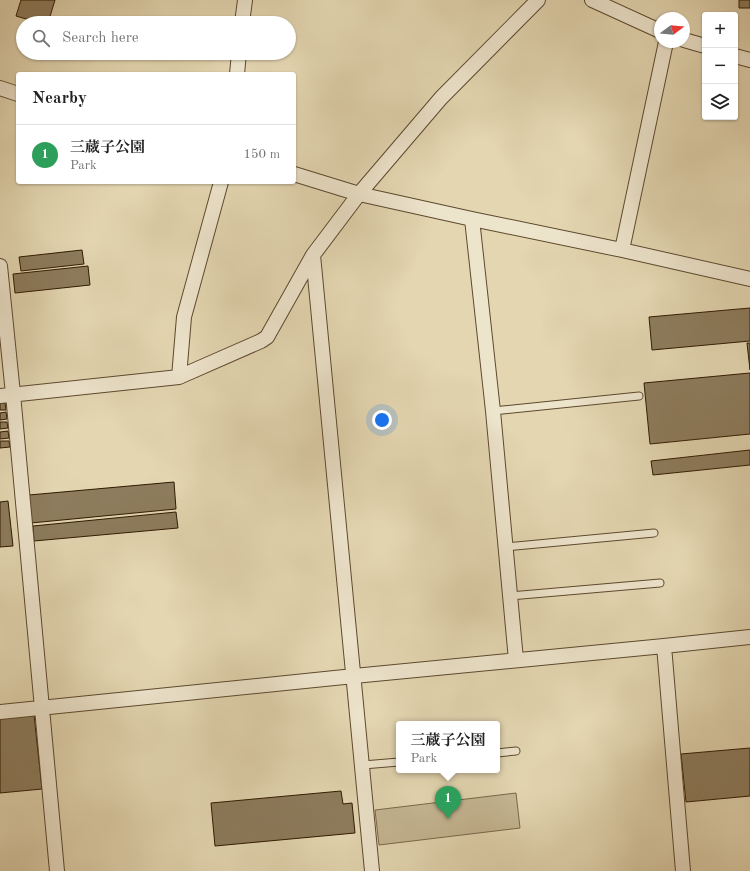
<!DOCTYPE html>
<html lang="en">
<head>
<meta charset="utf-8">
<style>
	body { margin:0; font-family:"Old Standard TT","Noto Serif JP",serif; background:#f2f2f2; color:#222 }
	.controls { position:absolute; right:12px; top:12px; display:grid; overflow:hidden; border-radius:4px; box-shadow:0 1px 3px #0004 }
	.controls button { width:36px; height:36px; display:grid; place-items:center; padding:0; border:0; border-bottom:1px solid #e0e0e0; background:#fff; color:#222; font:20px sans-serif }
	.compass { position:absolute; left:654px; top:12px; width:36px; height:36px; border-radius:50%; background:#fff; box-shadow:0 1px 3px #0004; rotate:74deg }
	.you { position:absolute; left:382px; top:420px; width:14px; height:14px; margin:-10px; border:3px solid #fff; border-radius:50%; background:#1a73e8; box-shadow:0 0 0 6px #1a73e833 }
	.badge { display:grid; place-items:center; width:26px; height:26px; border-radius:50%; background:#7c3aed; color:#fff; font-size:13px; font-weight:700 }
	.pin { position:absolute; translate:-50% -33px; filter:drop-shadow(0 1px 2px #0008) }
	.pin::after { content:''; position:absolute; top:21px; width:14px; height:12px; background:inherit; clip-path:polygon(0 0,100% 0,50% 100%) }
	.popup { position:absolute; left:396px; top:721px; width:104px; height:52px; box-sizing:border-box; display:grid; place-content:center; border-radius:4px; background:#fff; filter:drop-shadow(0 1px 3px #0005); font-size:13px; white-space:nowrap; color:#767676 }
	.popup b { font-size:15px; color:#222 }
	.popup::after { content:''; position:absolute; left:50%; top:100%; margin-left:-8px; border:8px solid transparent; border-top-color:#fff }
	.list { margin:0; padding:0; list-style:none }
	h2 { display:flex; justify-content:space-between; align-items:center; height:52px; margin:0; padding:0 16px; font-size:17px }
	h2 small { font-size:13px; font-weight:400; color:#767676 }
	.list li { display:grid; grid-template-columns:26px 1fr auto; gap:12px; align-items:center; box-sizing:border-box; height:60px; padding:0 16px; border-top:1px solid #e0e0e0 }
	.list b { display:block; font-size:15px; white-space:nowrap }
	.list p { margin:0; font-size:13px; white-space:nowrap; color:#767676 }
	.list em { font-size:13px; font-style:normal; color:#767676 }
	.icon { flex:none; width:22px; height:22px; fill:none; stroke:currentColor; stroke-width:2; stroke-linecap:round; stroke-linejoin:round }
	.map { position:relative; flex:none; width:750px; height:871px; overflow:hidden }
	.search { position:absolute; background:#fff; box-shadow:0 1px 3px #0004; left:16px; top:16px; width:280px; height:44px; display:flex; align-items:center; gap:10px; box-sizing:border-box; padding:0 14px; border-radius:22px; color:#767676; font-size:15px }
	.panel { position:absolute; background:#fff; box-shadow:0 1px 3px #0004; left:16px; top:72px; width:280px; height:112px; border-radius:4px }
	.map>svg:first-child { display:block }
	.green { fill:#c5b693; stroke:#7a684a }
	.building { fill:#8d7c5d; stroke:#301a02 }
	.lines { fill:none; stroke-linecap:round; stroke-linejoin:round }
	.lane-casing { stroke:#5d492e; stroke-width:9 }
	.street-casing { stroke:#5d492e; stroke-width:16 }
	.lane { stroke:#ede4cc; stroke-width:7 }
	.street { stroke:#ede4cc; stroke-width:14 }
</style>
</head>
<body>
<div class="map">
<svg width="750" height="871" viewBox="0 0 750 871">
	<rect width="100%" height="100%" fill="#e3d6b1"/>
	<filter id="stains"><feTurbulence type="fractalNoise" baseFrequency=".005" numOctaves="4"/><feColorMatrix values="0 0 0 0 .2 0 0 0 0 .09 0 0 0 0 .02 0 0 0 .5 -.17"/></filter>
	<radialGradient id="worn" r=".72"><stop offset=".6" stop-color="#630" stop-opacity="0"/><stop offset="1" stop-color="#630" stop-opacity=".3"/></radialGradient>
	<!-- green -->
	<path class="green" d="M 516,793 L 520,828 L 379,845 L 375,810 Z"/>
	<!-- building -->
	<path class="building" d="M 21,0 L 55,0 L 48,23 L 40,23 L 16,16 Z
		M 739,0 L 750,0 L 750,8 L 739,8 Z
		M 82,250 L 84,264 L 21,271 L 19,257 Z
		M 88,266 L 90,285 L 15,293 L 13,274 Z
		M 750,308 L 750,341 L 652,350 L 649,317 Z
		M 747,343 L 750,343 L 750,370 Z
		M 750,373 L 750,434 L 650,444 L 644,383 Z
		M 0,403 L 5,403 L 6,410 L 0,410 Z
		M 6,412 L 7,419 L 0,420 L 0,413 Z
		M 0,422 L 7,422 L 8,428 L 0,429 Z
		M 8,431 L 9,438 L 0,439 L 0,432 Z
		M 0,441 L 9,441 L 10,447 L 0,448 Z
		M 750,450 L 750,465 L 653,475 L 651,461 Z
		M 174,482 L 176,509 L 31,523 L 29,495 Z
		M 8,501 L 13,546 L 0,547 L 0,502 Z
		M 176,512 L 178,528 L 34,541 L 33,526 Z
		M 34,715 L 42,789 L 0,793 L 0,718 Z
		M 750,748 L 750,796 L 686,802 L 681,754 Z
		M 341,791 L 343,804 L 352,803 L 355,833 L 215,846 L 211,803 Z"/>
	<g class="lines">
		<!-- lane casing -->
		<g class="lane-casing">
			<path id="lane" d="M 493,411 L 639,396
				M 506,547 L 654,533
				M 510,596 L 660,583
				M 497,753 L 516,751
				M 363,765 L 399,762"/>
		</g>
		<!-- street casing -->
		<g class="street-casing">
			<path id="street" d="M 592,0 L 660,31
				M 242,23 L 245,0
				M 684,40 L 705,46
				M 735,56 L 750,60
				M 237,74 L 239,53
				M 0,88 L 18,94
				M 294,174 L 359,194 L 472,219 L 622,250 L 750,279
				M 472,219 L 493,411 L 516,660
				M 622,250 L 666,42
				M 313,255 L 372,871
				M 0,266 L 13,394 L 57,871
				M 179,377 L 184,317 L 221,182
				M 0,396 L 179,377 L 261,341 L 267,337 L 313,255 L 359,194 L 441,98 L 538,0
				M 664,646 L 683,871
				M 0,712 L 354,676 L 664,646 L 750,637"/>
		</g>
		<!-- lane -->
		<use href="#lane" class="lane"/>
		<!-- street -->
		<use href="#street" class="street"/>
	</g>
	<rect width="100%" height="100%" filter="url(#stains)"/>
	<rect width="100%" height="100%" fill="url(#worn)"/>
</svg>
<div class="controls">
<button>+</button>
<button>−</button>
<button><svg class="icon" aria-label="layers" viewBox="0 0 24 24"><path d="M12 4l9 5-9 5-9-5zM3 14l9 5 9-5"/></svg></button>
</div>
<svg class="compass" viewBox="-18 -18 36 36"><path d="M0-13l5 13h-10z" fill="#e53935"/><path d="M0 13l5-13h-10z" fill="#767676"/></svg>
<div class="you"></div>
<div class="pin badge" style="left:448px;top:819px;background:#2e9e5b">1</div>
<div class="popup"><b>三蔵子公園</b>Park</div>
<div class="search"><svg class="icon" aria-label="search" viewBox="0 0 24 24"><circle cx="10" cy="10" r="6"/><path d="M15 15l6 6"/></svg>Search here</div>
<section class="panel">
<h2>Nearby<small></small></h2>
<ul class="list">
<li><span class="badge" style="background:#2e9e5b">1</span><div><b>三蔵子公園</b><p>Park</p></div><em>150 m</em></li>
</ul>
</section>
</div>
</body>
</html>
